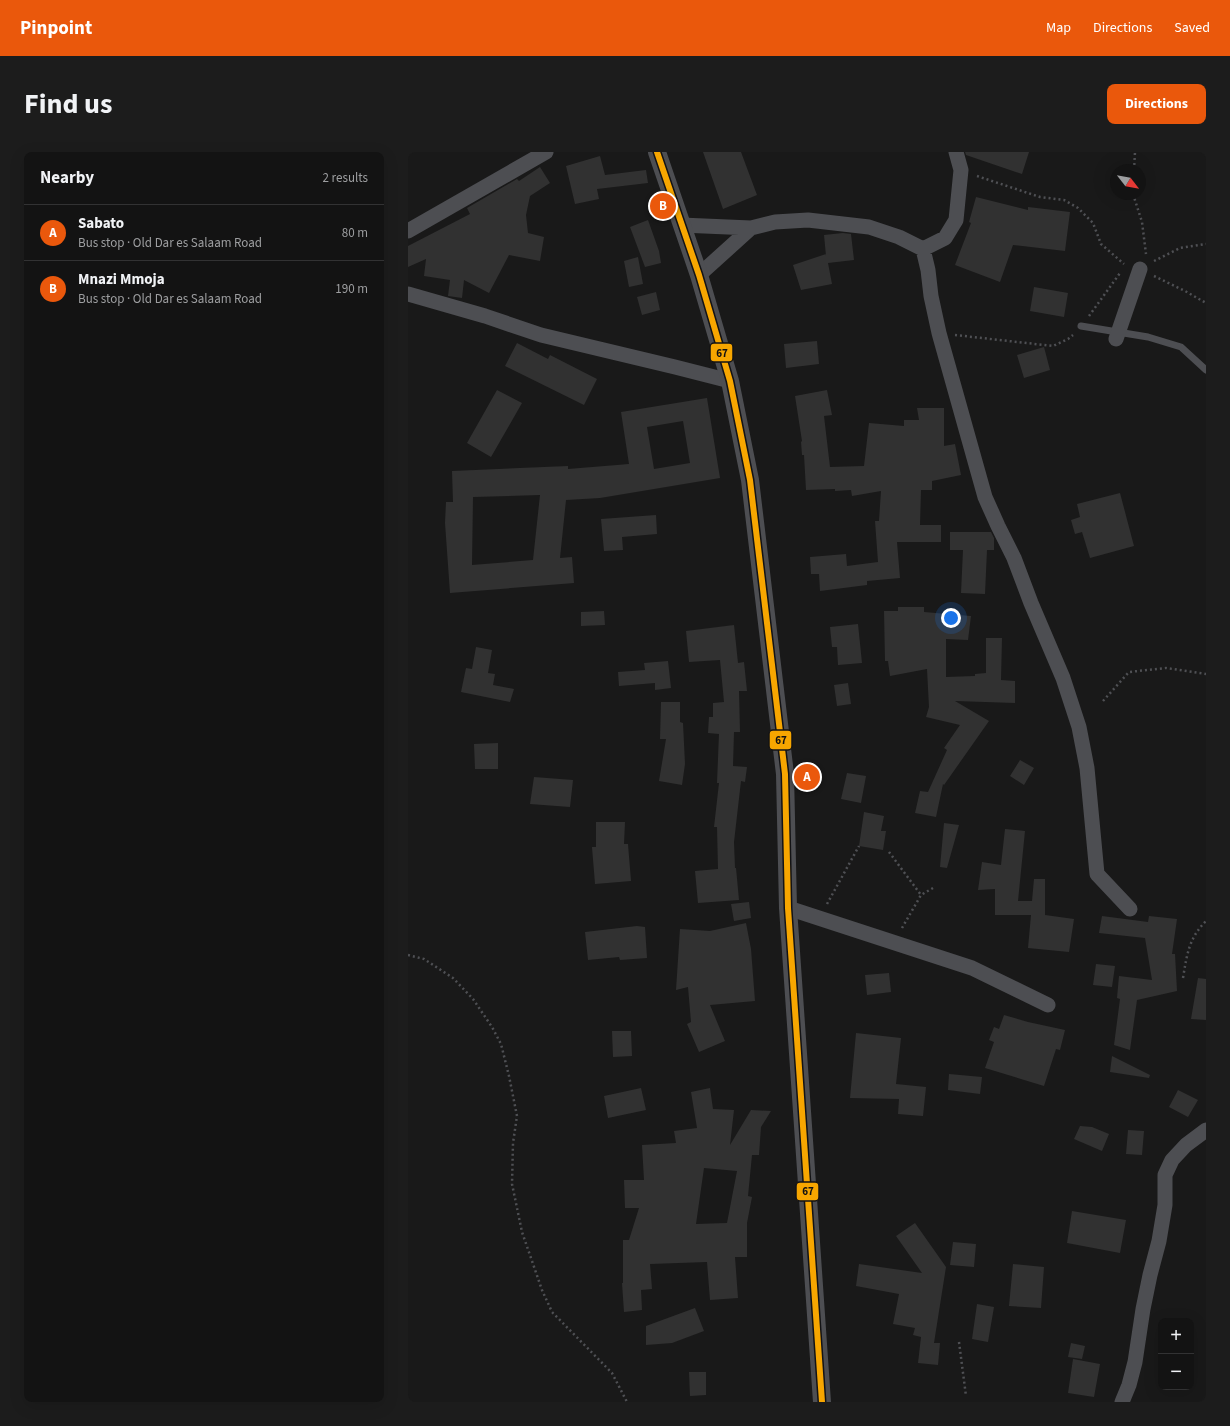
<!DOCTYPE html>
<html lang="en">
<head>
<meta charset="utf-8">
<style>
	body { margin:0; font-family:"Source Sans 3",sans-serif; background:#1c1c1c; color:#f1f3f6 }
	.controls { position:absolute; right:12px; bottom:12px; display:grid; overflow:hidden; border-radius:8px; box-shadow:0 4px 16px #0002 }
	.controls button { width:36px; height:36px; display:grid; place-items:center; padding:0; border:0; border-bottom:1px solid #323233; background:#131313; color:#f1f3f6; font:20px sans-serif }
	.compass { position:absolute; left:702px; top:12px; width:36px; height:36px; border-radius:50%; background:#131313; box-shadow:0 4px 16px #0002; rotate:121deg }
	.you { position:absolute; left:543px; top:466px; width:14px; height:14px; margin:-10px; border:3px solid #fff; border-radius:50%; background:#1a73e8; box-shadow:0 0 0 6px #1a73e833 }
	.badge { display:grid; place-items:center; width:26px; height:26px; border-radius:50%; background:#ea580c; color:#fff; font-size:13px; font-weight:700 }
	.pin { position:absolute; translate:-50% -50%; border:2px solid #fff; box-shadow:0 1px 4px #0006 }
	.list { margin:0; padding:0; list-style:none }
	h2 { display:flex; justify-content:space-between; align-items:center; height:52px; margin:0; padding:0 16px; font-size:17px }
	h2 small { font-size:13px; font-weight:400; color:#9d9ea0 }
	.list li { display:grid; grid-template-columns:26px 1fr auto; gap:12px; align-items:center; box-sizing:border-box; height:56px; padding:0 16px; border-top:1px solid #323233 }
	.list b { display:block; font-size:15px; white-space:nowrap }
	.list p { margin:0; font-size:13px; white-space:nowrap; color:#9d9ea0 }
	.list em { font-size:13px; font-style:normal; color:#9d9ea0 }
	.map { position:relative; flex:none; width:798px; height:1250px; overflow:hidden; border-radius:8px }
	header { display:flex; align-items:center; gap:24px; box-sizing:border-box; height:56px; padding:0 20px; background:#ea580c; color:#fff }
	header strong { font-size:19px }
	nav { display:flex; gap:22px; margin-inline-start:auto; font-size:14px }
	.intro { display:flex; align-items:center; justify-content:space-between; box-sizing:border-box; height:96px; padding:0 24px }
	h1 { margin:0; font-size:28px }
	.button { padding:10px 18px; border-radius:8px; background:#ea580c; color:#fff; font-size:14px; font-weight:700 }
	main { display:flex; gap:24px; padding:0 24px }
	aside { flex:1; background:#131313; border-radius:8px; box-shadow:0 4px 16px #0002 }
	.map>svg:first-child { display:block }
	.building { fill:#313131; fill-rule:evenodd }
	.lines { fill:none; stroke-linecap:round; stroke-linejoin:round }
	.path { stroke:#4f5054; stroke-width:2.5; stroke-dasharray:2 3; stroke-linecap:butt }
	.service { stroke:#4d4e52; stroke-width:7 }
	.minor { stroke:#4d4e52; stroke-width:15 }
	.tertiary { stroke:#4d4e52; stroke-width:18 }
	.bus-1-casing { stroke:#131315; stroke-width:9 }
	.bus-1 { stroke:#f7a600; stroke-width:6 }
	.line-badge { stroke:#131315; stroke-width:1.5 }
	.pale-badge-label { font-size:11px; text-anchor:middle; font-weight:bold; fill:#111 }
</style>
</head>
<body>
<header>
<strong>Pinpoint</strong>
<nav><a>Map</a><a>Directions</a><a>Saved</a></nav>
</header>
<div class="intro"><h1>Find us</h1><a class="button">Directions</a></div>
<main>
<aside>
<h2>Nearby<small>2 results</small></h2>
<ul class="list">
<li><span class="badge">A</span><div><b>Sabato</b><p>Bus stop · Old Dar es Salaam Road</p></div><em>80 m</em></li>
<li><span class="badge">B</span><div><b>Mnazi Mmoja</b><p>Bus stop · Old Dar es Salaam Road</p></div><em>190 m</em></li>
</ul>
</aside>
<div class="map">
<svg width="798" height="1250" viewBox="0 0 798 1250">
	<rect width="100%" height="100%" fill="#191919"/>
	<!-- building -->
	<path class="building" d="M 295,0 L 333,0 L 349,43 L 315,57 Z
		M 557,0 L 621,0 L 614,22 L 558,3 Z
		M 192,4 L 197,23 L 238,18 L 240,31 L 189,37 L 191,47 L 167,52 L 158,14 Z
		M 132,15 L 142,31 L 122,44 L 118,63 L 120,81 L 136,85 L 132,109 L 101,103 L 81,141 L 56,128 L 54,146 L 40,144 L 42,128 L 16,124 L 18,107 L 0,115 L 0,94 L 62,62 L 59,56 L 109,27 L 111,29 Z
		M 568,45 L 620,58 L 620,55 L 662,60 L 657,99 L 605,93 L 592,130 L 547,113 L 563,71 L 561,70 Z
		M 240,68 L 251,99 L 253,111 L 237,115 L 222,75 Z
		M 435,81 L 443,82 L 446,108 L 420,111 L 424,132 L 393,138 L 385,113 L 418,102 L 418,104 L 416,83 Z
		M 230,105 L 235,132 L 221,135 L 216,109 Z
		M 626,135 L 660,141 L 656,165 L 622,159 Z
		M 248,140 L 252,158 L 234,163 L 229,145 Z
		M 409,189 L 411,212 L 378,216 L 376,192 Z
		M 109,191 L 140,207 L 142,203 L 189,227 L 176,253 L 97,214 Z
		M 636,195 L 642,218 L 616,226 L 609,203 Z
		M 89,238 L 114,251 L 83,305 L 59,291 Z
		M 419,238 L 424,263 L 416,264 L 422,315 L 456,314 L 461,271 L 496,274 L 496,268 L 511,268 L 509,256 L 536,256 L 536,294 L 547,292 L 553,323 L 524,329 L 524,338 L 513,338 L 512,373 L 533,373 L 533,390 L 489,390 L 492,426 L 459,429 L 459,433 L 412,439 L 411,422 L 403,422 L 402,405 L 438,402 L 439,414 L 470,410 L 467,369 L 471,369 L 473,339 L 444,344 L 443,338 L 427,339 L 427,337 L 398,338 L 396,303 L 394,303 L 393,290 L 394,289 L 387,244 Z
		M 299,246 L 312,326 L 192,346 L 158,348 L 152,406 L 164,405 L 166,431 L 42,441 L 37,371 L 38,350 L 45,350 L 44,319 L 160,314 L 160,317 L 221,312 L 213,260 ZM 275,269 L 282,311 L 246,317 L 239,275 ZM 132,343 L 125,408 L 64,413 L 65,345 Z
		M 712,341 L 726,394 L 682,406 L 674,380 L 667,382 L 663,368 L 672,365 L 669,352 Z
		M 248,363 L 249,382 L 214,385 L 215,398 L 196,399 L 193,367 Z
		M 542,380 L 583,380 L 586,386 L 586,398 L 579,398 L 577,442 L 553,441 L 555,398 L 542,398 Z
		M 490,455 L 516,455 L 516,460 L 563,464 L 560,488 L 538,487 L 538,525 L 567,524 L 567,522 L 578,521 L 578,486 L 594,486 L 593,528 L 607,529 L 607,551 L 547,549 L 581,569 L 536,633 L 535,632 L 528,665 L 507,661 L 512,639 L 520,640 L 539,598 L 536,596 L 552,573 L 518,565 L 521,555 L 519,517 L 482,524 L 480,509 L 477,509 L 476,459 L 490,459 Z
		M 196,459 L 197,473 L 173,474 L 173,460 Z
		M 450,472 L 454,511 L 430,513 L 429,495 L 424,495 L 422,475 Z
		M 326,473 L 330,511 L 336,510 L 339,539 L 331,539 L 332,580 L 326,580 L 325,614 L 339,615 L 337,630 L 333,629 L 326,690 L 327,716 L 328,716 L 331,748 L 290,751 L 287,719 L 310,717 L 309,675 L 306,675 L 311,631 L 309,631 L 311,582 L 300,581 L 301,565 L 305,565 L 305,551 L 316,550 L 312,508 L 281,510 L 278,479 Z
		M 68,495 L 84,498 L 80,521 L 87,522 L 85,533 L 106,537 L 102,550 L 53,540 L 58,516 L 64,517 Z
		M 260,509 L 263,536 L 247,538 L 247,531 L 211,534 L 210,520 L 237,518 L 236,511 Z
		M 440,531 L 443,552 L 429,554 L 426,533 Z
		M 253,550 L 272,550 L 272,570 L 275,571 L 277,612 L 274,633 L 251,629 L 258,587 L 252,587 Z
		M 90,591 L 90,617 L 67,617 L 66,592 Z
		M 612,608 L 626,616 L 616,633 L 602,624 Z
		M 439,621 L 458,624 L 453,651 L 433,647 Z
		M 126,625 L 165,628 L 162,655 L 122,652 Z
		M 456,660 L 476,664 L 473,679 L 478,679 L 475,698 L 451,694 Z
		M 188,670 L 217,670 L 216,692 L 220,692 L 223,729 L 187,732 L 184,695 L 188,695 Z
		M 536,671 L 551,673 L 539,716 L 532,715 Z
		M 597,677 L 617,679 L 610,749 L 624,749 L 626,727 L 637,727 L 637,763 L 666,767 L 661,800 L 620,796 L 623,763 L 587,763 L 587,737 L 570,738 L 574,710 L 593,713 Z
		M 341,750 L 343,766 L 326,769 L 323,752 Z
		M 694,764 L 740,770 L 741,764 L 769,767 L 764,802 L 767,802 L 769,839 L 729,848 L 722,898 L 706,893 L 712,847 L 709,846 L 711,824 L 744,828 L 737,786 L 691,781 Z
		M 338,771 L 343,797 L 347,849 L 302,853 L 317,889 L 291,900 L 279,872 L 283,870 L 280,835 L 268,838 L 272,777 L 302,779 Z
		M 229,774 L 237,775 L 239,806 L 212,808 L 211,805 L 180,808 L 177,780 Z
		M 688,812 L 707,814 L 704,835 L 685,833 Z
		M 481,821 L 483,840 L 459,843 L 457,823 Z
		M 790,826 L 798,827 L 798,868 L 783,867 Z
		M 596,863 L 620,870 L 657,878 L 652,898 L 648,897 L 636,934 L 577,916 L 586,890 L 581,888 L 586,875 L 591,877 Z
		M 204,879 L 223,879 L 224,904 L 205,905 Z
		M 448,881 L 493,886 L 488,932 L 518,935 L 515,964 L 490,962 L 491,947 L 442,946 Z
		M 704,904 L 742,923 L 741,926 L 702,920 Z
		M 541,922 L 574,925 L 572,942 L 540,938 Z
		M 233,936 L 238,958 L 200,966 L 196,944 Z
		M 302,936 L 305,957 L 326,958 L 322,993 L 343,958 L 363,959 L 353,975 L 351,1003 L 344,1003 L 340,1044 L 344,1045 L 339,1071 L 339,1105 L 327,1105 L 330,1146 L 302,1148 L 299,1110 L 242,1112 L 244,1137 L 233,1138 L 234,1158 L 216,1160 L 214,1131 L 215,1131 L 215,1088 L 221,1088 L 231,1056 L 217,1056 L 216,1028 L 236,1028 L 234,993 L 268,991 L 266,979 L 289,976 L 283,940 ZM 296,1016 L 329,1019 L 319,1071 L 288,1072 Z
		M 770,938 L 790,948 L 780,965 L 761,955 Z
		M 672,974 L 684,975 L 701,982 L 694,999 L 666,987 Z
		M 720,978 L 736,979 L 734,1003 L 718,1002 Z
		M 664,1059 L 718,1068 L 712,1101 L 659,1091 Z
		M 507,1071 L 538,1115 L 526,1191 L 532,1191 L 530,1213 L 510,1211 L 513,1185 L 505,1183 L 507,1176 L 485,1172 L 491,1142 L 448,1134 L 451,1112 L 514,1121 L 488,1084 Z
		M 545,1090 L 568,1092 L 566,1115 L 542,1113 Z
		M 605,1112 L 636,1115 L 633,1156 L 601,1154 Z
		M 569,1152 L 586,1155 L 580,1190 L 564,1187 Z
		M 287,1156 L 296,1179 L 264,1191 L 238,1193 L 238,1174 Z
		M 663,1191 L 677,1194 L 674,1207 L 660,1205 Z
		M 665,1207 L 692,1212 L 686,1245 L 660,1241 Z
		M 281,1220 L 298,1220 L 298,1243 L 282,1244 Z"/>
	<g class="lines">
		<!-- path -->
		<path class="path" d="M 726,18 L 727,0
			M 569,24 L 632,45 L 656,48 L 670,56 L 685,71 L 693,92 L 716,112
			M 725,42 L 734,70 L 738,102
			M 746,109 L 772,96 L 798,92
			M 746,124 L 777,139 L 798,151
			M 681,164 L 712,121
			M 547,183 L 645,194 L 660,187 L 665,183
			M 695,549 L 721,520 L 758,516 L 798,522
			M 481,700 L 513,743
			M 419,752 L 451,694
			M 494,776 L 513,743 L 525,736
			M 0,803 L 16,807 L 45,826 L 65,847 L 84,875 L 93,892 L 101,924 L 109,964 L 105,991 L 104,1032 L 114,1080 L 134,1138 L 144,1160 L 204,1221 L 219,1250
			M 775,826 C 779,802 781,786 798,769
			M 551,1190 L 558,1244"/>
		<!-- service -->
		<path class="service" d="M 673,174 L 740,185 L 773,195 L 798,218"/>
		<!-- minor -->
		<path class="minor" d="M 273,73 L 343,76
			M 0,79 L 138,0
			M 515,97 L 520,118 L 523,144 L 531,181 L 577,345 L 590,374 L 606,406 L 623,451 L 655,526 L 671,575 L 679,616 L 689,722 L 722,757
			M 515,97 L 537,86 L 548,68 L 553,18 L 548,0
			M 291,123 L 343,76 L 367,70 L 400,68 L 461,75 L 491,85 L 515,97
			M 0,142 L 77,164 L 133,183 L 267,215 L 322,229
			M 708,187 L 732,117
			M 380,756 L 564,816 L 640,853
			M 714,1250 L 721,1233 L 727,1210 L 735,1157 L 742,1123 L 751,1089 L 757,1053 L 757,1023 L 764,1008 L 778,993 L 798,978"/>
		<!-- tertiary -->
		<path class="tertiary" d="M 249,0 L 291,123 L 322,229 L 342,328 L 377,622 L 380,756 L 414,1250"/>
		<!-- bus-1 casing -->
		<g class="bus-1-casing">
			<path id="bus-1" d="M 249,0 L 291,123 L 322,229 L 342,328 L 377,622 L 380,756 L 414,1250"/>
		</g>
		<!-- bus-1 -->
		<use href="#bus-1" class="bus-1"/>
	</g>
	<g class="line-badge">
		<rect x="302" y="191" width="23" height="19" rx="4" fill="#f7a600"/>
		<rect x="361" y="578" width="23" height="20" rx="4" fill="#f7a600"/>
		<rect x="388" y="1030" width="23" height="19" rx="4" fill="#f7a600"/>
	</g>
	<g class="pale-badge-label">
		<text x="314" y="205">67</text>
		<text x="373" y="592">67</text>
		<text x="400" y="1043">67</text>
	</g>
</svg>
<div class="controls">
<button>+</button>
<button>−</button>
</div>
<svg class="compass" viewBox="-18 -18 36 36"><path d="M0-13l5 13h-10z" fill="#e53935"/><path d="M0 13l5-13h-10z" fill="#9d9ea0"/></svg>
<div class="you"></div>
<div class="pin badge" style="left:399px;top:625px">A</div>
<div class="pin badge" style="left:255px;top:54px">B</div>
</div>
</main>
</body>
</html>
